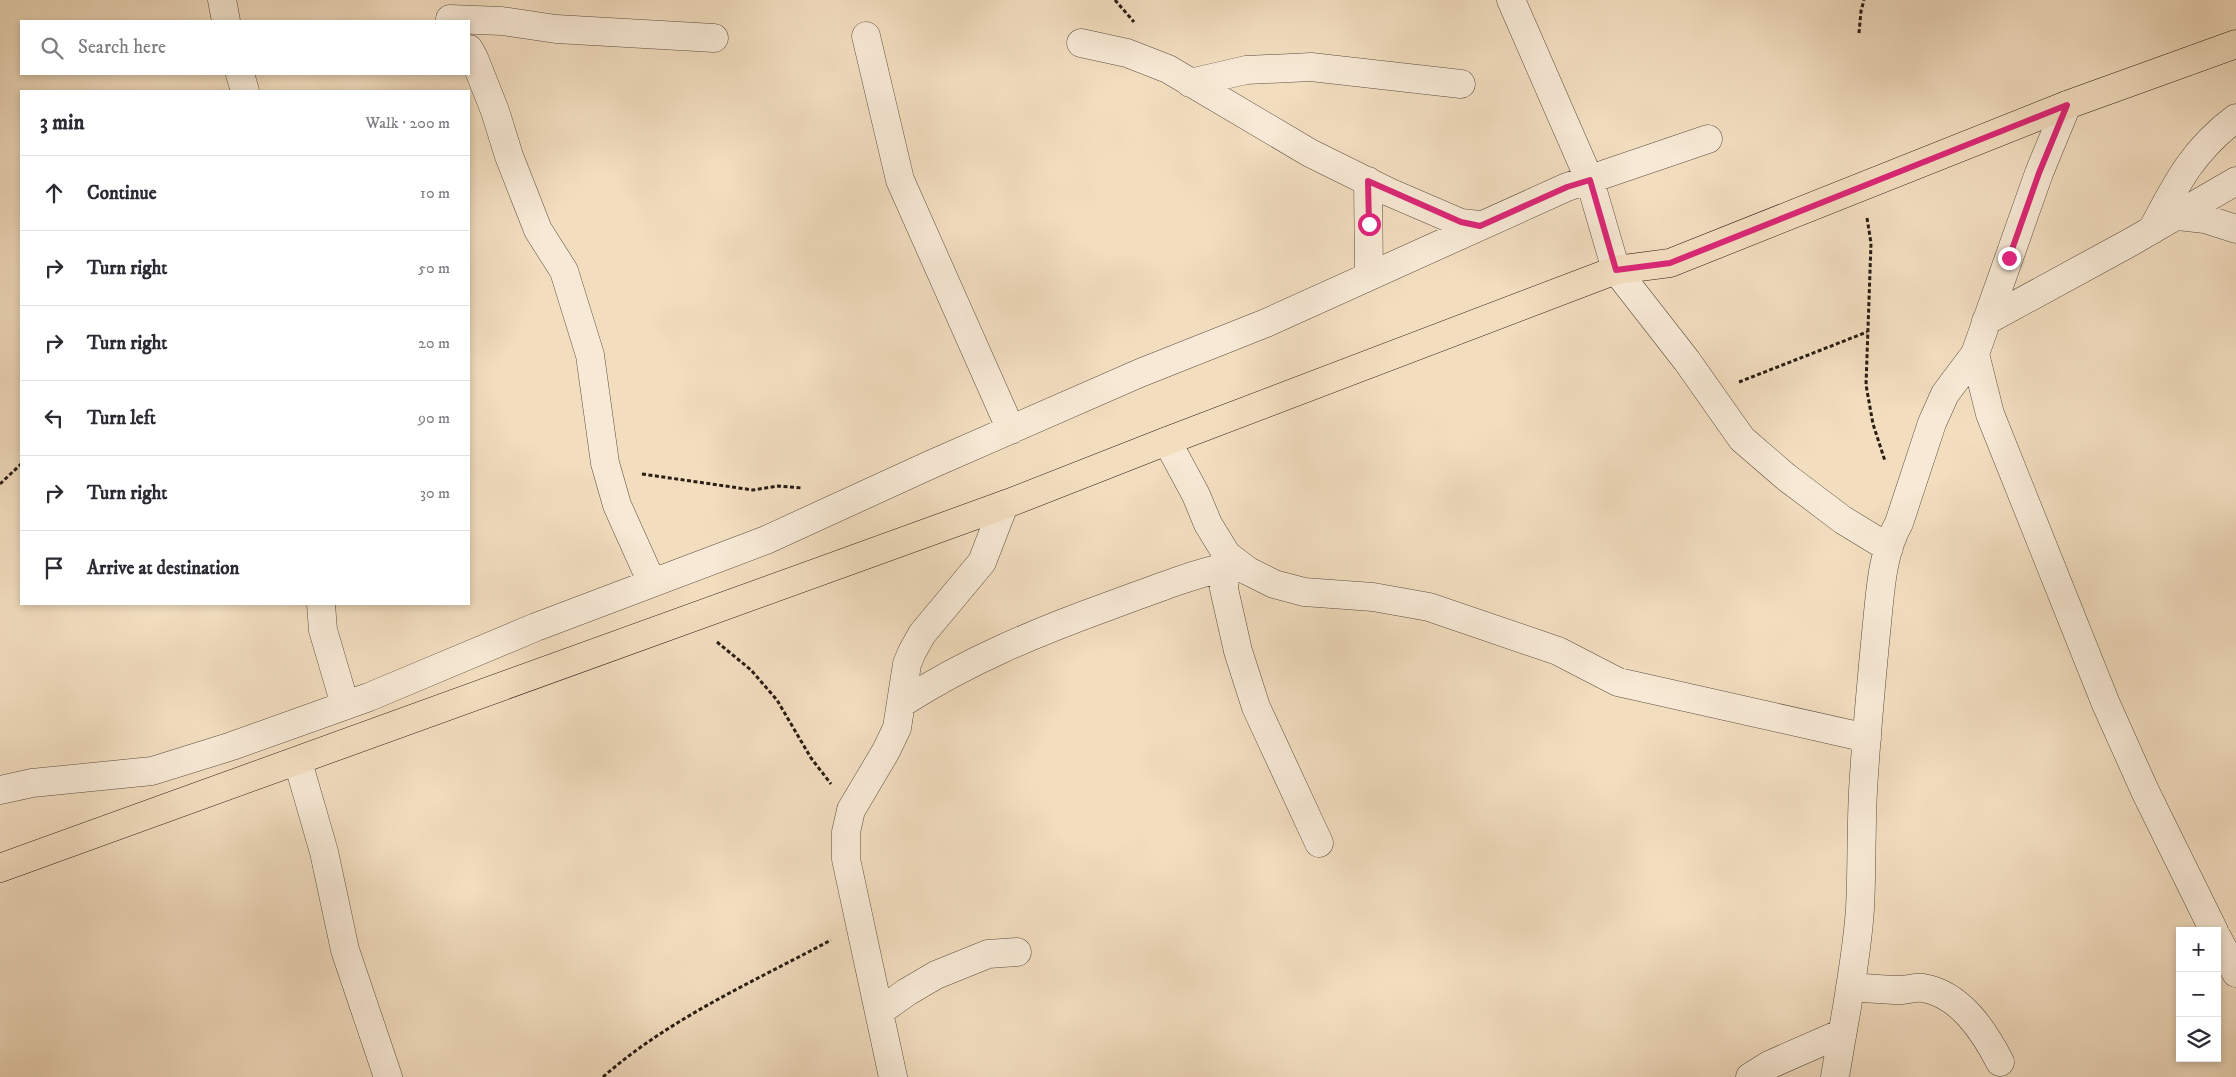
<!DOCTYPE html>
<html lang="en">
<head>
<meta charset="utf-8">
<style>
	body { margin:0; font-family:"IM FELL DW Pica",serif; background:#f7f7f7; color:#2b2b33 }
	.controls { position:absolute; right:15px; bottom:15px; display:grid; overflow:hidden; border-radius:0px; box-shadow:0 2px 8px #0003 }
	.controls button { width:45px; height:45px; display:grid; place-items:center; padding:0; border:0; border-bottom:1px solid #e1e1e2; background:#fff; color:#2b2b33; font:25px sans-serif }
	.stop { position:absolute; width:15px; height:15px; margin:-11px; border:4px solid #db2777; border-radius:50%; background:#fff }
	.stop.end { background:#db2777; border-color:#fff; box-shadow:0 1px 5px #0008 }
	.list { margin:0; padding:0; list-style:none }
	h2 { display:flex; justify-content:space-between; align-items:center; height:65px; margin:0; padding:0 20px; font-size:21px }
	h2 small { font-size:16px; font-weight:400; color:#7c7c81 }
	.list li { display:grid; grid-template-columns:32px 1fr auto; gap:15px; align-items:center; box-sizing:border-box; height:75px; padding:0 20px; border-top:1px solid #e1e1e2 }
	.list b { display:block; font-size:19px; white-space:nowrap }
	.list em { font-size:16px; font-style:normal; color:#7c7c81 }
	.icon { flex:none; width:28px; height:28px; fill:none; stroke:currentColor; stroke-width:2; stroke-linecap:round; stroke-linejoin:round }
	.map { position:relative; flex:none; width:2236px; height:1077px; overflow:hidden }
	.search { position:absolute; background:#fff; box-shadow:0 2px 8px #0003; left:20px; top:20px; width:450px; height:55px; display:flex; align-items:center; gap:12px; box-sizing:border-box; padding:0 18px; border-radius:0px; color:#7c7c81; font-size:19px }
	.panel { position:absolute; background:#fff; box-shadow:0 2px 8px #0003; left:20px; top:90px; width:450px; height:515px; border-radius:0px }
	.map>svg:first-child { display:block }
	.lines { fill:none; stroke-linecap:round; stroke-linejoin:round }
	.minor-casing { stroke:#5b4d3f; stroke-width:29 }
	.major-casing { stroke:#291d14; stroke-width:29 }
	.path { stroke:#291d14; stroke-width:3; stroke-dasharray:4 2.5; stroke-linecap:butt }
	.minor { stroke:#f7e9d5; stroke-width:28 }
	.major { stroke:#f2ddbf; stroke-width:28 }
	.route { stroke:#db2777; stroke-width:6 }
</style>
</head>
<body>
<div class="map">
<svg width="2236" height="1077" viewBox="0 0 2236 1077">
	<rect width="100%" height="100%" fill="#f2ddbf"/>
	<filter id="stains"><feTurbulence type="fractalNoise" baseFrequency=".004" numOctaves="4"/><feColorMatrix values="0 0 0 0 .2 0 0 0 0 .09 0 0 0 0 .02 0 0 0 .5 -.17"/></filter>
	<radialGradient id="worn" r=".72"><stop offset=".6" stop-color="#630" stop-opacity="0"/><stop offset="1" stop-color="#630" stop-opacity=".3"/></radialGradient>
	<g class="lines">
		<!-- minor casing -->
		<g class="minor-casing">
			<path id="minor" d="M 222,0 L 226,21
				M 1511,0 L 1590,181 L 1616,270 L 1687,361 L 1742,439 L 1786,477 L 1843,520 L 1889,548
				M 450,19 L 502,21 L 556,29 L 714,38
				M 866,36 L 900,180 L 1011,430
				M 1081,43 L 1127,53 L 1168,69 L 1310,153 L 1389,192 L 1461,223 L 1480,225
				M 469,49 L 474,58 L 495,111 L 509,156 L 538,230 L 564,271 L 590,355 L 605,463 L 617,505 L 652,583
				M 240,74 L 245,91
				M 1190,83 L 1246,70 L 1311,67 L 1461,84
				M 2067,105 L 2039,173 L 1975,354 L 1990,414 L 2106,704 L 2145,791 L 2214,931
				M 1368,181 L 1369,276
				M 2178,216 L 2205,219 L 2236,229
				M 2152,230 C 2176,184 2193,150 2236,118
				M 1986,321 L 2131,242 L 2236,181
				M 1167,441 L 1196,495 L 1208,524 L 1227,555 L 1248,571 L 1274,584 L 1304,592 L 1373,597 L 1429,607 L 1558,651 L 1618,682 L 1867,738
				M 1227,555 L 1224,589 L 1238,651 L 1256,707 L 1319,843
				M 321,604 L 323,630 L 345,705
				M 902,703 C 967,661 1037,632 1109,606 C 1148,592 1186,576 1226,567
				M 298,762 L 324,852 L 345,950 L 388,1077
				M 0,790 L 32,783 L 152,771 L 232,746 L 369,697 L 536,627 L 766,540 L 932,464 L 1140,373 L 1266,323 L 1567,187 L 1708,139
				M 2217,937 L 2236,973
				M 1850,987 C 1867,988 1883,990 1900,990 C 1907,990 1915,987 1923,988 C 1960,994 1984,1031 2000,1062
				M 879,1012 L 907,992 L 936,975 L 988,954 L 1017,952
				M 893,1077 L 846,859 L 846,832 L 851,810 L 886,751 L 897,728 L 907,664 L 912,652 L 922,634 L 982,562 L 1004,505
				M 1750,1077 L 1769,1065 L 1842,1033
				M 1835,1077 C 1844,1021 1856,965 1860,909 C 1862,870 1861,830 1863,791 C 1866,738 1871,685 1876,633 C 1880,597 1881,554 1899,523 L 1932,423 L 1945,394 L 1975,354"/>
		</g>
		<!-- major casing -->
		<g class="major-casing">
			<path id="major" d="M 0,868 L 1009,503 L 1167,441 L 1616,270 L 1670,263 L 2067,105 L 2236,44"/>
		</g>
		<!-- path -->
		<path class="path" d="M 1115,0 L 1134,22
			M 1859,33 L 1861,11 L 1864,0
			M 1867,218 L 1871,243 L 1866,385 L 1873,424 L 1885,461
			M 1739,382 L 1867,332
			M 642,474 L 753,490 L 778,486 L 802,488
			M 0,484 L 21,464
			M 717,642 L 751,670 L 777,700 L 811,758 L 831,784
			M 603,1077 C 670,1018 753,982 831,940"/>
		<!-- minor -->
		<use href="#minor" class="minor"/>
		<!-- major -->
		<use href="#major" class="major"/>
	</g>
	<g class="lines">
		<!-- route -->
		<path class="route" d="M 1369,224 L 1368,181 L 1461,222 L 1480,226 L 1567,187 L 1590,180 L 1616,270 L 1670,263 L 2067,105 L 2039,173 L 2009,258"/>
	</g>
	<rect width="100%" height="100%" filter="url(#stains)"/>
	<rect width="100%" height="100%" fill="url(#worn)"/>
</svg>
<div class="controls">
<button>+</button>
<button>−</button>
<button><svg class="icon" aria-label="layers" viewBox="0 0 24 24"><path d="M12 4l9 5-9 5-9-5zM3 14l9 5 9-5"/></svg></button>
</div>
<div class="stop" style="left:1369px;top:224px"></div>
<div class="stop end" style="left:2009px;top:258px"></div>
<div class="search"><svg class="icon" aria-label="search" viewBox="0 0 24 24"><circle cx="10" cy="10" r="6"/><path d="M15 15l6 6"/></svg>Search here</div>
<section class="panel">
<h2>3 min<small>Walk · 200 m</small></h2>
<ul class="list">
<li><svg class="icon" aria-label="ahead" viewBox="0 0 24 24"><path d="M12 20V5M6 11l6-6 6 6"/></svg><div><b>Continue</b></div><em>10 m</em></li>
<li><svg class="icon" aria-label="right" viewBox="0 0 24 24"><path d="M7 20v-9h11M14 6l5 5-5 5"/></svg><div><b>Turn right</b></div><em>50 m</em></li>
<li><svg class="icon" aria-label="right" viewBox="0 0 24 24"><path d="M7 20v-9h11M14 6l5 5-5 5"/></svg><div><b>Turn right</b></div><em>20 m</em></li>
<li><svg class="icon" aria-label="left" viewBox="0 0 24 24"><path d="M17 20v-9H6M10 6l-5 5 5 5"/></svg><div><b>Turn left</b></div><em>90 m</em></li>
<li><svg class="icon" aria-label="right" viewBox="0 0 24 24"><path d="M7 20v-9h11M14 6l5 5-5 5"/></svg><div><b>Turn right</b></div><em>30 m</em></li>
<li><svg class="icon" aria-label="arrive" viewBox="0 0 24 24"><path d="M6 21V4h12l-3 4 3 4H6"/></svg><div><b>Arrive at destination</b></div></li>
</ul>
</section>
</div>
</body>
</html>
